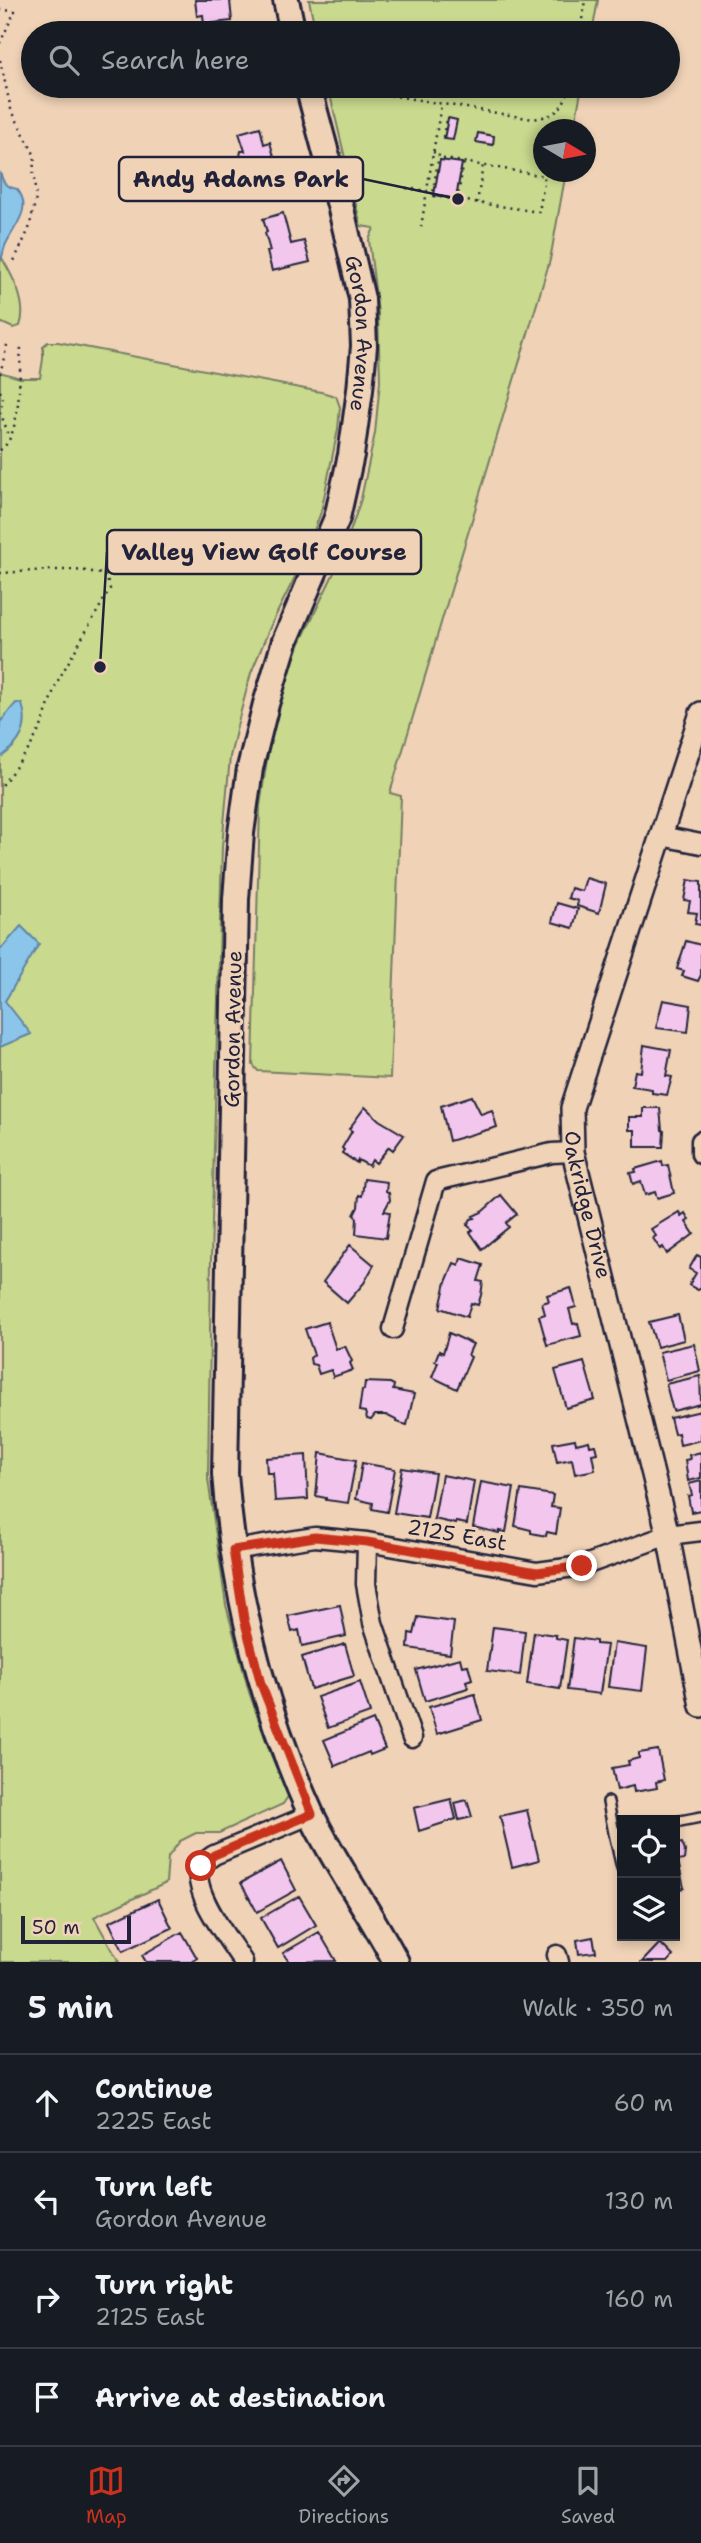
<!DOCTYPE html>
<html lang="en">
<head>
<meta charset="utf-8">
<style>
	body { margin:0; font-family:"Shantell Sans",sans-serif; background:#20242c; color:#f1f3f6 }
	.controls { position:absolute; right:21px; bottom:21px; display:grid; overflow:hidden; border-radius:0px; box-shadow:0 4px 10px #0003 }
	.controls button { width:63px; height:63px; display:grid; place-items:center; padding:0; border:0; border-bottom:2px solid #363941; background:#171b24; color:#f1f3f6; font:35px sans-serif }
	.compass { position:absolute; left:533px; top:119px; width:63px; height:63px; border-radius:50%; background:#171b24; box-shadow:0 4px 10px #0003; rotate:100deg }
	.scale { position:absolute; left:21px; bottom:18px; width:110px; box-sizing:border-box; padding-left:7px; border:4px solid #22223b; border-top:0; font-size:19px; line-height:24px; white-space:nowrap; color:#22223b; -webkit-text-stroke:5px #f0d3b7; paint-order:stroke }
	.stop { position:absolute; width:21px; height:21px; margin:-16px; border:5px solid #c8321e; border-radius:50%; background:#fff }
	.stop.end { background:#c8321e; border-color:#fff; box-shadow:0 2px 7px #0008 }
	.list { margin:0; padding:0; list-style:none }
	h2 { display:flex; justify-content:space-between; align-items:center; height:91px; margin:0; padding:0 28px; font-size:30px }
	h2 small { font-size:23px; font-weight:400; color:#9ea1a6 }
	.list li { display:grid; grid-template-columns:46px 1fr auto; gap:21px; align-items:center; box-sizing:border-box; height:98px; padding:0 28px; border-top:2px solid #363941 }
	.list b { display:block; font-size:26px; white-space:nowrap }
	.list p { margin:0; font-size:23px; white-space:nowrap; color:#9ea1a6 }
	.list em { font-size:23px; font-style:normal; color:#9ea1a6 }
	.icon { flex:none; width:38px; height:38px; fill:none; stroke:currentColor; stroke-width:2; stroke-linecap:round; stroke-linejoin:round }
	.map { position:relative; flex:none; width:701px; height:1962px; overflow:hidden }
	.search { position:absolute; background:#171b24; box-shadow:0 4px 10px #0003; left:21px; right:21px; top:21px; height:77px; display:flex; align-items:center; gap:18px; box-sizing:border-box; padding:0 24px; border-radius:38px; color:#9ea1a6; font-size:26px }
	.sheet { height:483px; background:#171b24 }
	nav { display:flex; justify-content:space-around; align-items:center; box-sizing:border-box; height:98px; border-top:2px solid #363941; background:#171b24; font-size:19px; color:#9ea1a6 }
	nav a { display:grid; justify-items:center; gap:4px }
	nav .on { color:#c8321e }
	.map>svg:first-child { display:block }
	.green { fill:#c9d98d; stroke:#767e64; stroke-width:2 }
	.water { fill:#8bc6ea; stroke:#6184a4; stroke-width:2 }
	.building { fill:#f3c7ed; stroke:#22223b; stroke-width:2 }
	.lines { fill:none; stroke-linecap:round; stroke-linejoin:round }
	.service-casing { stroke:#22223b; stroke-width:14 }
	.minor-casing { stroke:#22223b; stroke-width:23 }
	.tertiary-casing { stroke:#22223b; stroke-width:26 }
	.secondary-casing { stroke:#22223b; stroke-width:30 }
	.path { stroke:#22223b; stroke-width:2.5; stroke-dasharray:2 5; stroke-linecap:butt }
	.service { stroke:#f0d3b7; stroke-width:9 }
	.minor { stroke:#f0d3b7; stroke-width:18 }
	.tertiary { stroke:#f0d3b7; stroke-width:21 }
	.secondary { stroke:#f0d3b7; stroke-width:24 }
	.route { stroke:#c8321e; stroke-width:9 }
	.labels { text-anchor:middle; dominant-baseline:central; stroke-width:6; stroke-linejoin:round; paint-order:stroke }
	.street-label { font-size:21px; fill:#22223b; stroke:#f0d3b7 }
	.leader { fill:none; stroke:#22223b; stroke-width:2.5 }
	.callout-dot { fill:#22223b; stroke:#f0d3b7; stroke-width:2.5 }
	.callout { fill:#f0d3b7; stroke:#22223b; stroke-width:2.5 }
	.callout-label { font-size:23px; text-anchor:middle; font-weight:bold; fill:#22223b }
</style>
</head>
<body>
<div class="map">
<svg width="701" height="1962" viewBox="0 0 701 1962">
	<rect width="100%" height="100%" fill="#f0d3b7"/>
	<filter id="ink" filterUnits="userSpaceOnUse"><feTurbulence type="fractalNoise" baseFrequency=".0143" numOctaves="2"/><feDisplacementMap in="SourceGraphic" scale="14" xChannelSelector="R" yChannelSelector="G"/><feConvolveMatrix kernelMatrix="1 2 1 2 8 2 1 2 1" color-interpolation-filters="sRGB"/></filter>
	<g filter="url(#ink)">
		<!-- green -->
		<path class="green" d="M 309,0 L 598,0 L 592,33 L 316,33 Z
			M 328,86 L 582,86 L 574,129 L 544,130 L 544,172 L 566,172 L 550,260 L 390,793 L 401,796 L 390,1078 L 258,1071 L 253,1065 L 260,806 L 268,752 L 283,689 L 300,643 L 342,556 L 361,499 L 375,433 L 380,381 L 378,313 L 369,240 L 374,228 L 361,226 Z
			M 2,258 C 13,277 28,304 20,326 L 13,328 L 0,322 L 0,262 Z
			M 48,342 L 58,342 L 321,392 L 336,396 L 340,407 L 338,429 L 321,512 L 300,567 L 271,625 L 251,673 L 238,722 L 230,757 L 222,847 L 211,1260 L 208,1479 L 226,1605 L 249,1692 L 271,1755 L 289,1795 L 283,1804 L 219,1833 L 196,1833 L 180,1841 L 168,1857 L 166,1883 L 94,1917 L 119,1962 L 0,1962 L 0,372 L 20,378 L 40,378 L 43,359 L 43,346 Z"/>
		<!-- water -->
		<path class="water" d="M 0,172 C 4,185 5,186 17,189 C 34,209 13,227 5,246 C 3,251 3,257 0,262 Z
			M 16,703 L 22,704 C 30,728 20,744 0,758 L 0,722 Z
			M 21,926 L 39,944 L 5,1001 L 31,1034 L 0,1047 L 0,950 Z"/>
		<!-- building -->
		<path class="building" d="M 195,0 L 234,0 L 230,1 L 232,21 L 204,24 L 203,15 L 197,16 Z
			M 448,118 L 457,120 L 453,140 L 444,139 Z
			M 260,127 L 264,144 L 270,142 L 277,168 L 241,178 L 238,166 L 241,151 L 245,151 L 239,133 Z
			M 478,133 L 494,136 L 493,145 L 476,142 Z
			M 440,160 L 462,163 L 456,199 L 434,195 Z
			M 283,213 L 291,244 L 304,241 L 310,262 L 272,271 L 267,252 L 270,251 L 265,233 L 267,232 L 263,219 Z
			M 586,878 L 606,884 L 599,913 L 577,906 L 578,901 L 568,898 L 571,888 L 582,891 Z
			M 688,880 L 701,882 L 701,925 L 695,924 L 697,913 L 688,912 L 690,901 L 684,900 Z
			M 557,903 L 578,909 L 573,928 L 552,922 Z
			M 686,941 L 701,945 L 701,975 L 698,981 L 682,976 L 684,971 L 677,969 Z
			M 663,1000 L 691,1005 L 688,1032 L 656,1028 Z
			M 644,1045 L 671,1050 L 666,1076 L 672,1077 L 667,1095 L 652,1093 L 652,1089 L 632,1086 L 635,1071 L 641,1072 Z
			M 472,1096 L 481,1114 L 492,1110 L 497,1127 L 449,1141 L 441,1106 Z
			M 365,1107 L 379,1120 L 404,1135 L 393,1150 L 389,1147 L 376,1163 L 372,1160 L 369,1166 L 358,1160 L 357,1163 L 342,1153 L 344,1150 L 342,1148 L 352,1131 L 349,1129 Z
			M 643,1108 L 660,1108 L 662,1130 L 664,1131 L 663,1147 L 635,1147 L 635,1130 L 629,1130 L 629,1117 L 643,1117 Z
			M 662,1161 L 663,1166 L 668,1165 L 674,1193 L 657,1198 L 655,1192 L 645,1195 L 641,1181 L 633,1184 L 630,1173 L 636,1172 L 635,1169 Z
			M 364,1179 L 387,1182 L 386,1191 L 389,1193 L 390,1200 L 384,1211 L 390,1212 L 386,1238 L 356,1234 L 357,1218 L 354,1215 L 358,1207 L 359,1195 L 362,1196 Z
			M 501,1195 L 517,1214 L 506,1223 L 509,1227 L 482,1249 L 470,1232 L 473,1230 L 467,1225 L 471,1219 L 475,1218 L 473,1216 L 482,1212 Z
			M 679,1212 L 681,1216 L 685,1213 L 689,1220 L 686,1222 L 694,1234 L 667,1254 L 663,1247 L 660,1249 L 653,1238 L 656,1236 L 651,1229 Z
			M 350,1245 L 374,1265 L 364,1283 L 347,1303 L 323,1282 Z
			M 697,1255 L 701,1257 L 701,1288 L 698,1290 L 689,1285 L 696,1273 L 689,1269 Z
			M 461,1258 L 483,1265 L 478,1281 L 483,1282 L 481,1295 L 478,1305 L 471,1303 L 467,1317 L 440,1308 L 446,1282 L 454,1263 L 459,1265 Z
			M 571,1288 L 576,1307 L 569,1309 L 573,1324 L 578,1323 L 581,1336 L 547,1345 L 539,1316 L 545,1314 L 542,1303 L 549,1301 L 547,1295 Z
			M 678,1315 L 684,1340 L 657,1347 L 649,1322 Z
			M 327,1322 L 336,1349 L 345,1346 L 352,1361 L 350,1363 L 353,1370 L 333,1377 L 331,1370 L 319,1374 L 316,1365 L 311,1364 L 310,1358 L 314,1355 L 305,1329 Z
			M 449,1333 L 473,1344 L 468,1355 L 471,1357 L 457,1389 L 432,1377 L 438,1362 L 435,1361 L 439,1351 L 443,1353 Z
			M 694,1344 L 700,1371 L 666,1380 L 659,1352 Z
			M 584,1362 L 595,1400 L 566,1408 L 555,1370 Z
			M 700,1376 L 701,1404 L 673,1411 L 666,1384 Z
			M 365,1382 L 390,1383 L 394,1385 L 393,1390 L 414,1394 L 407,1425 L 396,1422 L 396,1420 L 386,1415 L 375,1415 L 371,1420 L 367,1419 L 365,1412 L 359,1411 L 362,1390 L 364,1390 Z
			M 701,1411 L 701,1440 L 680,1445 L 678,1433 L 674,1434 L 670,1418 Z
			M 575,1439 L 576,1444 L 589,1441 L 590,1446 L 595,1445 L 597,1453 L 592,1454 L 595,1470 L 575,1474 L 572,1459 L 557,1462 L 553,1443 Z
			M 701,1452 L 701,1478 L 688,1481 L 685,1460 L 690,1459 L 689,1455 Z
			M 320,1453 L 356,1460 L 348,1503 L 326,1500 L 326,1498 L 316,1496 Z
			M 306,1455 L 308,1499 L 275,1501 L 273,1473 L 267,1473 L 266,1458 Z
			M 362,1463 L 395,1469 L 387,1512 L 372,1509 L 373,1503 L 356,1499 Z
			M 402,1468 L 435,1473 L 427,1518 L 394,1513 Z
			M 442,1475 L 474,1481 L 467,1524 L 456,1522 L 456,1524 L 434,1519 Z
			M 701,1481 L 701,1510 L 691,1512 L 688,1496 L 692,1495 L 689,1484 Z
			M 481,1482 L 514,1488 L 506,1532 L 499,1531 L 499,1533 L 473,1527 Z
			M 521,1490 L 553,1495 L 551,1507 L 560,1508 L 556,1534 L 547,1532 L 546,1536 L 531,1533 L 531,1530 L 515,1526 Z
			M 340,1605 L 346,1636 L 302,1646 L 299,1630 L 292,1632 L 288,1616 Z
			M 418,1617 L 454,1622 L 450,1654 L 408,1648 L 409,1633 L 414,1634 Z
			M 493,1627 L 525,1631 L 520,1675 L 487,1671 Z
			M 534,1632 L 556,1635 L 556,1638 L 567,1640 L 560,1689 L 527,1684 Z
			M 574,1638 L 596,1641 L 596,1644 L 607,1645 L 600,1694 L 567,1690 Z
			M 614,1643 L 647,1648 L 642,1691 L 608,1687 Z
			M 345,1644 L 354,1676 L 311,1689 L 302,1657 Z
			M 460,1658 L 462,1666 L 468,1665 L 472,1679 L 466,1681 L 468,1688 L 425,1701 L 416,1670 Z
			M 360,1682 L 370,1713 L 328,1728 L 317,1697 Z
			M 475,1694 L 482,1720 L 437,1734 L 429,1707 Z
			M 373,1720 L 385,1749 L 370,1755 L 369,1752 L 335,1766 L 324,1740 Z
			M 658,1750 L 664,1780 L 656,1782 L 657,1788 L 634,1792 L 633,1786 L 617,1790 L 612,1768 L 629,1765 L 628,1761 L 639,1758 L 639,1753 Z
			M 451,1799 L 456,1819 L 419,1831 L 414,1808 Z
			M 467,1800 L 472,1817 L 459,1820 L 455,1803 Z
			M 527,1810 L 539,1860 L 512,1867 L 500,1816 Z
			M 682,1843 L 685,1851 L 684,1860 L 678,1861 L 684,1888 L 675,1890 L 675,1844 Z
			M 281,1861 L 296,1890 L 257,1912 L 241,1883 Z
			M 299,1896 L 316,1925 L 278,1948 L 261,1918 Z
			M 158,1899 L 172,1928 L 123,1951 L 109,1922 Z
			M 182,1932 L 197,1958 L 191,1962 L 146,1962 L 142,1955 Z
			M 319,1932 L 336,1961 L 289,1962 L 283,1953 Z
			M 593,1937 L 596,1952 L 579,1954 L 577,1940 Z
			M 660,1943 L 673,1956 L 668,1962 L 642,1962 Z"/>
		<g class="lines">
			<!-- service casing -->
			<g class="service-casing">
				<path id="service" d="M 608,1802 L 614,1833
					M 675,1822 L 701,1817
					M 622,1868 L 614,1833 L 622,1831"/>
			</g>
			<!-- minor casing -->
			<g class="minor-casing">
				<path id="minor" d="M 661,836 L 701,844
					M 701,1141 L 701,1154
					M 393,1329 L 436,1181 L 552,1153 L 573,1152
					M 367,1542 L 366,1584 L 373,1623 L 412,1738
					M 233,1550 L 315,1537 L 367,1542 L 537,1572 L 582,1566 L 668,1535 L 701,1531
					M 557,1955 L 559,1962
					M 243,1962 C 231,1942 188,1889 201,1866 C 203,1862 210,1858 214,1855 L 312,1814"/>
			</g>
			<!-- tertiary casing -->
			<g class="tertiary-casing">
				<g id="tertiary">
					<path id="s1" d="M 701,713 L 572,1108 L 573,1152 L 668,1535 L 701,1706"/>
				</g>
			</g>
			<!-- secondary casing -->
			<g class="secondary-casing">
				<g id="secondary">
					<path d="M 286,0 L 293,33"/>
					<path id="s2" d="M 308,86 L 341,209 L 362,299 L 364,346 L 360,390 L 351,455 L 337,518 L 285,641 L 266,704 L 250,768 L 241,833 L 236,899 L 225,1474 C 234,1592 262,1706 311,1814 C 335,1865 370,1911 396,1962"/>
				</g>
			</g>
			<!-- path -->
			<path class="path" d="M 0,10 L 15,11 L 0,43
				M 580,33 L 585,0
				M 0,60 L 11,109 L 35,156 L 33,171 L 36,198 L 29,229 L 14,261
				M 335,86 L 533,119 C 558,115 562,110 570,86
				M 443,137 L 446,120
				M 433,152 L 439,154 C 437,168 434,182 433,196 L 539,212 L 545,176 L 439,158
				M 406,188 L 428,191
				M 457,200 L 464,162
				M 477,203 L 483,165
				M 421,227 L 441,105
				M 0,374 L 8,341
				M 0,391 L 3,397 L 1,411
				M 0,412 L 10,438
				M 0,450 C 22,438 19,371 21,347
				M 0,573 C 28,572 81,565 106,576 L 110,589 L 56,684 L 41,727 L 29,749 L 0,788"/>
			<!-- service -->
			<use href="#service" class="service"/>
			<!-- minor -->
			<use href="#minor" class="minor"/>
			<!-- tertiary -->
			<use href="#tertiary" class="tertiary"/>
			<!-- secondary -->
			<use href="#secondary" class="secondary"/>
		</g>
	</g>
	<g class="lines" filter="url(#ink)">
		<!-- route -->
		<path class="route" d="M 201,1866 L 214,1855 L 312,1814 L 261,1684 L 244,1619 L 233,1550 L 315,1537 L 367,1542 L 537,1572 L 582,1566"/>
	</g>
	<g class="labels">
		<!-- street labels -->
		<g class="street-label">
			<text stroke="none"><textPath href="#s2" startOffset="254">Gordon Avenue</textPath></text>
			<text transform="translate(233 1029) rotate(-89)">Gordon Avenue</text>
			<text stroke="none"><textPath href="#s1" startOffset="514">Oakridge Drive</textPath></text>
			<text transform="translate(457 1535) rotate(10)">2125 East</text>
		</g>
	</g>
	<!-- callouts -->
	<path class="leader" d="M458 199L363 179M100 667L107 552"/>
	<g class="callout-dot">
		<circle cx="458" cy="199" r="7"/>
		<circle cx="100" cy="667" r="7"/>
	</g>
	<g class="callout">
		<rect x="119" y="157" width="244" height="44" rx="7"/>
		<rect x="107" y="530" width="314" height="44" rx="7"/>
	</g>
	<g class="callout-label">
		<text x="241" y="187">Andy Adams Park</text>
		<text x="264" y="560">Valley View Golf Course</text>
	</g>
</svg>
<div class="controls">
<button><svg class="icon" aria-label="locate" viewBox="0 0 24 24"><circle cx="12" cy="12" r="6"/><path d="M12 2v4M12 18v4M2 12h4M18 12h4"/></svg></button>
<button><svg class="icon" aria-label="layers" viewBox="0 0 24 24"><path d="M12 4l9 5-9 5-9-5zM3 14l9 5 9-5"/></svg></button>
</div>
<svg class="compass" viewBox="-18 -18 36 36"><path d="M0-13l5 13h-10z" fill="#e53935"/><path d="M0 13l5-13h-10z" fill="#9ea1a6"/></svg>
<div class="scale">50 m</div>
<div class="stop" style="left:201px;top:1866px"></div>
<div class="stop end" style="left:582px;top:1566px"></div>
<div class="search"><svg class="icon" aria-label="search" viewBox="0 0 24 24"><circle cx="10" cy="10" r="6"/><path d="M15 15l6 6"/></svg>Search here</div>
</div>
<section class="sheet">
<h2>5 min<small>Walk · 350 m</small></h2>
<ul class="list">
<li><svg class="icon" aria-label="ahead" viewBox="0 0 24 24"><path d="M12 20V5M6 11l6-6 6 6"/></svg><div><b>Continue</b><p>2225 East</p></div><em>60 m</em></li>
<li><svg class="icon" aria-label="left" viewBox="0 0 24 24"><path d="M17 20v-9H6M10 6l-5 5 5 5"/></svg><div><b>Turn left</b><p>Gordon Avenue</p></div><em>130 m</em></li>
<li><svg class="icon" aria-label="right" viewBox="0 0 24 24"><path d="M7 20v-9h11M14 6l5 5-5 5"/></svg><div><b>Turn right</b><p>2125 East</p></div><em>160 m</em></li>
<li><svg class="icon" aria-label="arrive" viewBox="0 0 24 24"><path d="M6 21V4h12l-3 4 3 4H6"/></svg><div><b>Arrive at destination</b></div></li>
</ul>
</section>
<nav>
<a class="on"><svg class="icon" aria-label="map" viewBox="0 0 24 24"><path d="M3 6l6-2 6 2 6-2v14l-6 2-6-2-6 2zM9 4v14M15 6v14"/></svg>Map</a>
<a><svg class="icon" aria-label="directions" viewBox="0 0 24 24"><path d="M12 3l9 9-9 9-9-9zM9 14v-3h6M13 9l2 2-2 2"/></svg>Directions</a>
<a><svg class="icon" aria-label="saved" viewBox="0 0 24 24"><path d="M7 4h10v16l-5-4-5 4z"/></svg>Saved</a>
</nav>
</body>
</html>
